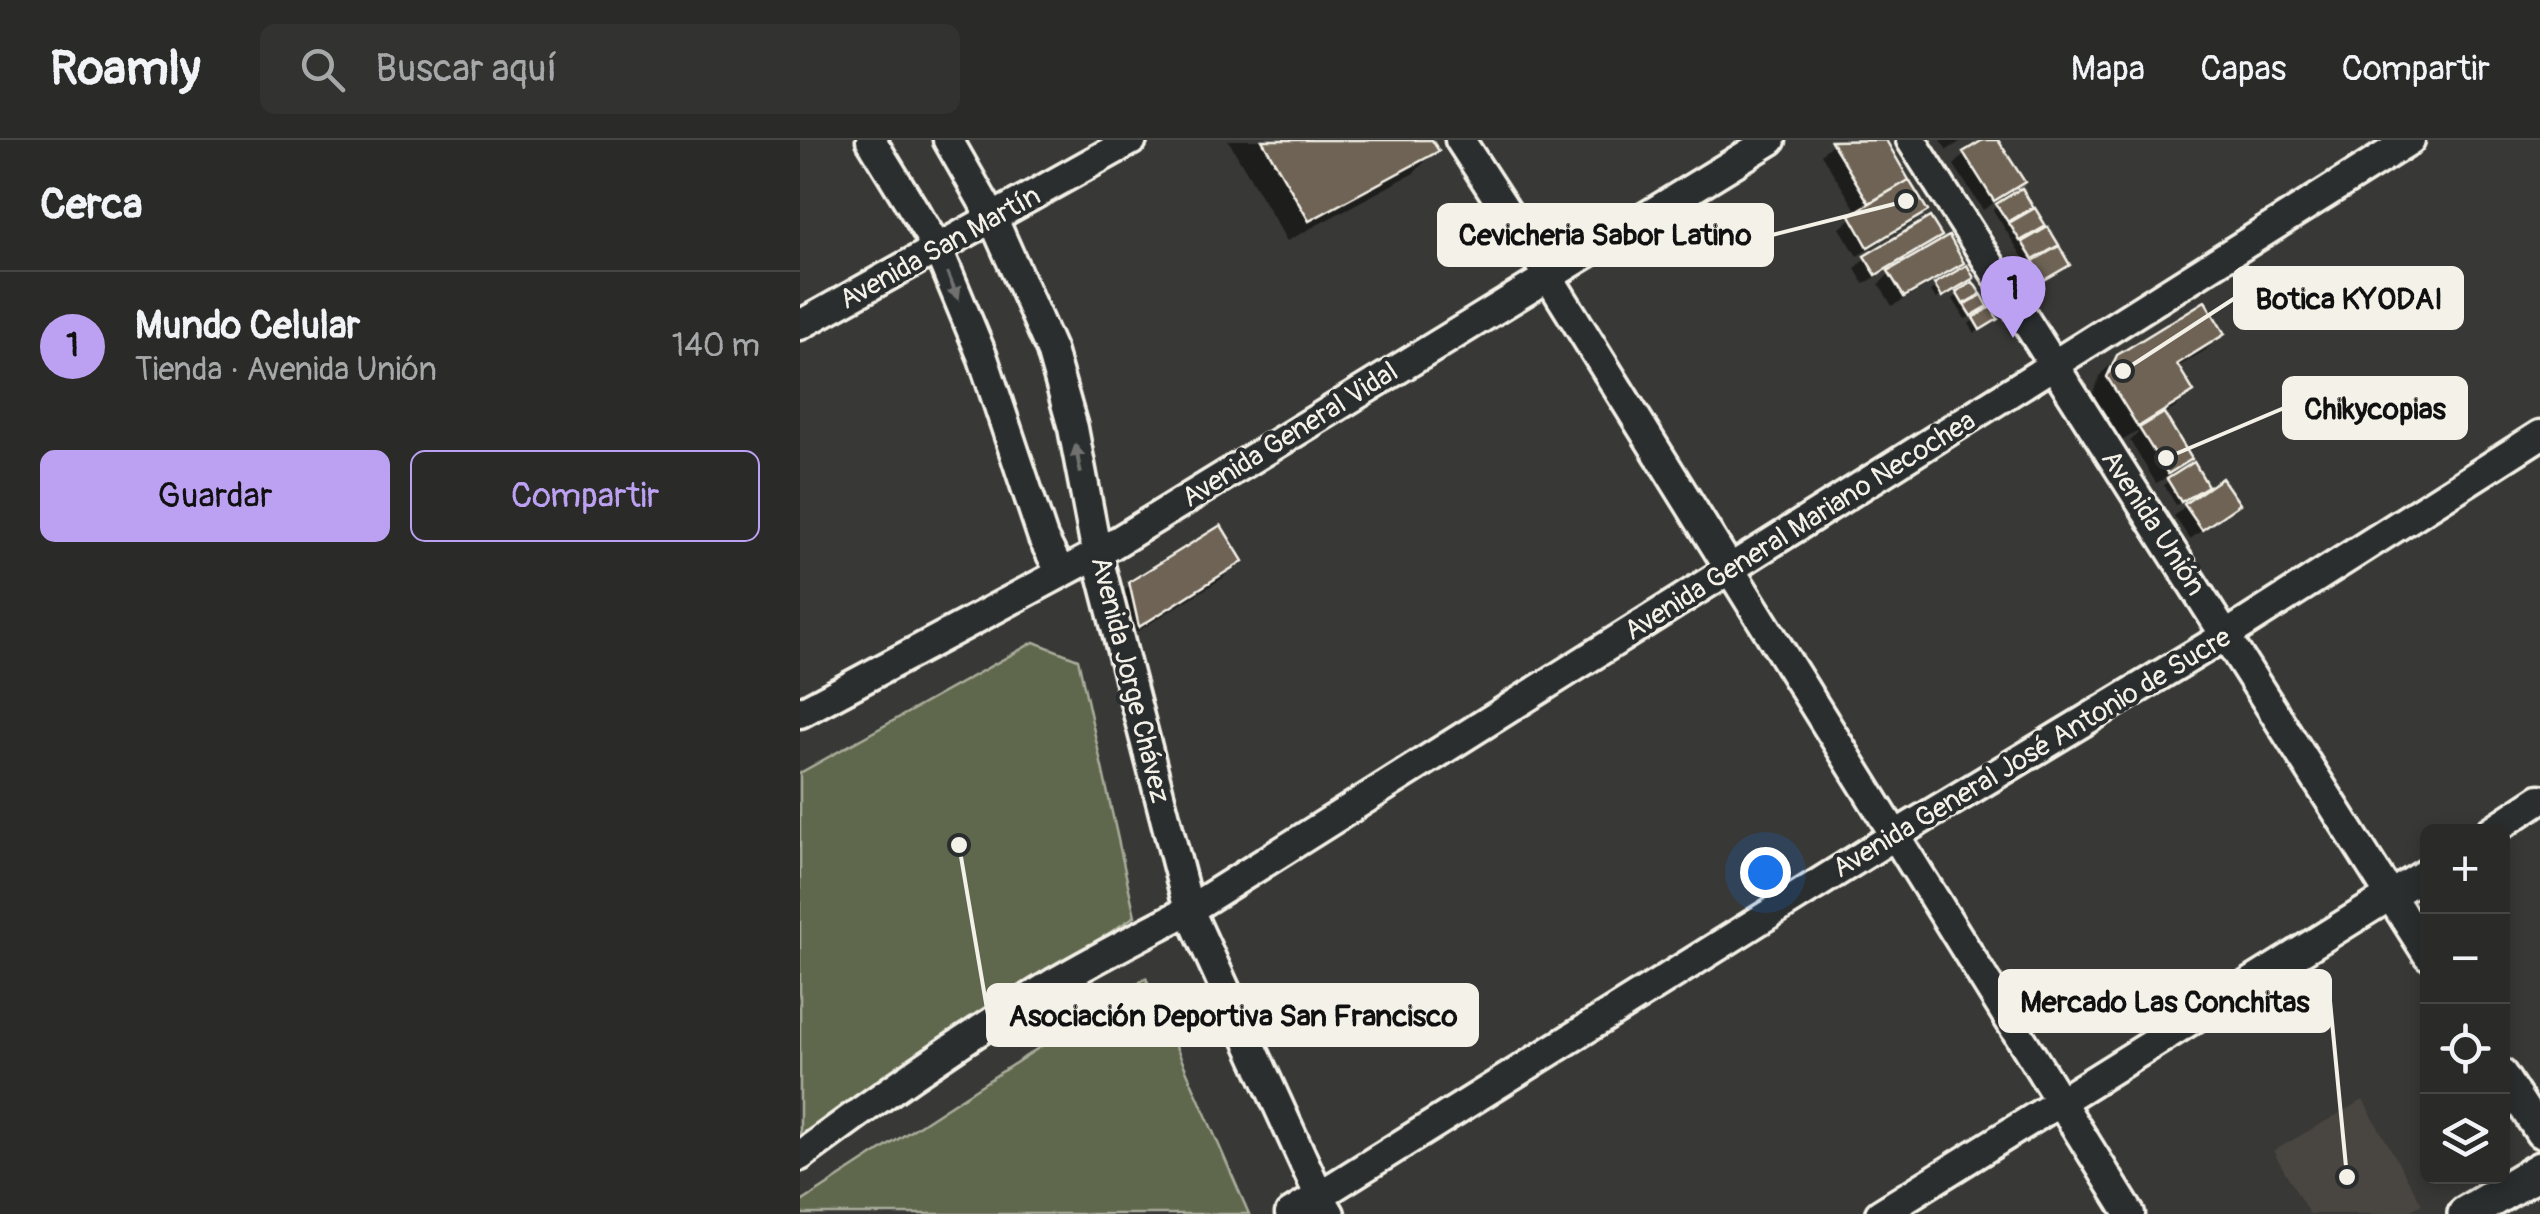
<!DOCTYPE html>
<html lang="es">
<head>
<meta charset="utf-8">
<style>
	body { margin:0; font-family:Pangolin,sans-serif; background:#323230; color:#f1f3f6 }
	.controls { position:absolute; right:30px; bottom:30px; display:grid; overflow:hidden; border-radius:15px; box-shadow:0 5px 15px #0003 }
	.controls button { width:90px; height:90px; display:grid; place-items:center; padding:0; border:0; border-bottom:2px solid #464645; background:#2a2a28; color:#f1f3f6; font:50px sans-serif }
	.you { position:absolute; left:965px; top:732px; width:35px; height:35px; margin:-25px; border:8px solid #fff; border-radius:50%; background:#1a73e8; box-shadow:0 0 0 15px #1a73e833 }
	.badge { display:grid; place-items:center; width:65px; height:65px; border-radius:50%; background:#bca0f2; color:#111; font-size:32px; font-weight:700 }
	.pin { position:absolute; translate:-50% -82px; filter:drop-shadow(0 2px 5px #0008) }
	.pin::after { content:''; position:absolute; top:52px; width:35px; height:30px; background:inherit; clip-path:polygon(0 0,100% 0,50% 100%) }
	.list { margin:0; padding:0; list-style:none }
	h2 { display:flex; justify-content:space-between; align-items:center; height:130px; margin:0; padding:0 40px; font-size:42px }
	h2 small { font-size:32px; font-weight:400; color:#a5a7a8 }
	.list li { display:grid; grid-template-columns:65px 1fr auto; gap:30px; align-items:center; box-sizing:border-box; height:150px; padding:0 40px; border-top:2px solid #464645 }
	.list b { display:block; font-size:38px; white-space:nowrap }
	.list p { margin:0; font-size:32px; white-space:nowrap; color:#a5a7a8 }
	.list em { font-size:32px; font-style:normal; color:#a5a7a8 }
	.actions { display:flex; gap:20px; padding:30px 40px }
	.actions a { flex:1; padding:22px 0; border:2px solid #bca0f2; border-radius:15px; text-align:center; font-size:35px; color:#bca0f2 }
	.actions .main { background:#bca0f2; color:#111 }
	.icon { flex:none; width:55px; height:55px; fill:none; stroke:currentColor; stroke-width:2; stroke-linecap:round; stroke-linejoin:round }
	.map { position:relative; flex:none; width:1740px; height:1074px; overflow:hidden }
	header { display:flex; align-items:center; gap:60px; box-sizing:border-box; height:140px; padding:0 50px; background:#2a2a28; border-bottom:2px solid #464645 }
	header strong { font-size:48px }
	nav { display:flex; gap:55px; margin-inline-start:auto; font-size:35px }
	.search { width:700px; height:90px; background:#323230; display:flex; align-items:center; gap:25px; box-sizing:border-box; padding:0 35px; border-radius:15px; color:#a5a7a8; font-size:38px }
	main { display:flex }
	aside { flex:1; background:#2a2a28 }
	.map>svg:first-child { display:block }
	.built { fill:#48453f }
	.green { fill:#5e674d; stroke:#a9ac9a; stroke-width:2.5 }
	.shadow { fill:#0007 }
	.building { fill:#6e6354; stroke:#f4f1e8; stroke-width:2.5 }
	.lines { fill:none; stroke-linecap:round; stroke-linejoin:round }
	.minor-casing { stroke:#f4f1e8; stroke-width:35 }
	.tertiary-casing { stroke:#f4f1e8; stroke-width:42 }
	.minor { stroke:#2a2d2e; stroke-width:28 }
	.tertiary { stroke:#2a2d2e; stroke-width:35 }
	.oneway { fill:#71726f }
	.labels { text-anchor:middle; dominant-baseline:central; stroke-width:8; stroke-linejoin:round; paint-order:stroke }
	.street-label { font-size:28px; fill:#f4f1e8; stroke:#2a2d2e }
	.leader { fill:none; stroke:#f4f1e8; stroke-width:4 }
	.callout-dot { fill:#f4f1e8; stroke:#2a2d2e; stroke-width:4 }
	.callout { fill:#f4f1e8; stroke:#f4f1e8; stroke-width:4 }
	.callout-label { font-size:30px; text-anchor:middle; font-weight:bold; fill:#111 }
</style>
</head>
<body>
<header>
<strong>Roamly</strong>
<div class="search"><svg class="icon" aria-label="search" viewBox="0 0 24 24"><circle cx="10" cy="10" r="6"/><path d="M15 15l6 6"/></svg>Buscar aquí</div>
<nav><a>Mapa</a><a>Capas</a><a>Compartir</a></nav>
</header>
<main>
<aside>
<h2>Cerca<small></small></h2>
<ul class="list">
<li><span class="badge">1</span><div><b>Mundo Celular</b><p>Tienda · Avenida Unión</p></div><em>140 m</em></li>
</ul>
<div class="actions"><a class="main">Guardar</a><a>Compartir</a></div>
</aside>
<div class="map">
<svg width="1740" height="1074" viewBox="0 0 1740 1074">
	<rect width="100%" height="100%" fill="#383836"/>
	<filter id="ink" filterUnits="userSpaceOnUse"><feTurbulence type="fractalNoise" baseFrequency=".01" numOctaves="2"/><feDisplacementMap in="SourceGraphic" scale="20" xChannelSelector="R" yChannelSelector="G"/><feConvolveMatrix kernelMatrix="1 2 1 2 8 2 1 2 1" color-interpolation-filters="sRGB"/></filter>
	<g filter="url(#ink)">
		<!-- built -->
		<path class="built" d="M 1563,960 L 1622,1064 L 1605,1074 L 1509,1074 L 1473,1011 Z"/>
		<!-- green -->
		<path class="green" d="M 234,502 L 278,519 L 335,776 L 0,995 L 0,633 Z
			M 346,838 L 449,1074 L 0,1074 L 0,1063 Z"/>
		<!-- shadow -->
		<path class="shadow" d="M 428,0 L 629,0 L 635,11 L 614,33 L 487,101 Z
			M 1037,0 L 1083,0 L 1125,71 L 1114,82 L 1057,116 L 1040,88 L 1058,73 L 1021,14 Z
			M 1140,0 L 1163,0 L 1147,10 Z
			M 1188,0 L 1195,0 L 1222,42 L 1204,60 L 1221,52 L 1267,125 L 1239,143 L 1193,70 L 1203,60 L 1202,58 L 1183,70 L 1154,25 L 1165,14 Z
			M 1138,95 L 1120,114 L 1161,123 L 1146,138 L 1166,142 L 1136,159 L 1131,151 L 1140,139 L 1092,166 L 1079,144 L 1095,128 L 1094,126 L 1064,144 L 1055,129 L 1065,118 Z
			M 1173,145 L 1195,178 L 1175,193 L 1169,184 L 1182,172 L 1165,179 L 1153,159 Z
			M 1422,193 L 1406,210 L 1376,228 L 1391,252 L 1375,268 L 1362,276 L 1389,319 L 1374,334 L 1356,343 L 1330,301 L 1338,293 L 1337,292 L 1320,302 L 1292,255 L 1301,234 L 1318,217 Z
			M 1372,337 L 1400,350 L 1376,365 L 1364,345 Z
			M 1437,364 L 1426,375 L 1390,399 L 1374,376 L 1385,366 Z
			M 439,421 L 423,438 L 322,501 L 314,461 L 331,444 Z"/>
		<!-- building -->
		<path class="building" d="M 462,0 L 632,0 L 639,11 L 509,81 Z
			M 1086,0 L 1109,40 L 1069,63 L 1031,1 Z
			M 1183,0 L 1198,0 L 1225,42 L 1194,61 L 1163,12 Z
			M 1109,40 L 1128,71 L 1068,107 L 1050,75 Z
			M 1222,48 L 1233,67 L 1208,82 L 1196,64 Z
			M 1235,68 L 1246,86 L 1220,101 L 1209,83 Z
			M 1130,77 L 1142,96 L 1076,135 L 1064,116 Z
			M 1248,87 L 1259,105 L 1233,120 L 1222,102 Z
			M 1149,96 L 1164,123 L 1104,157 L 1088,131 Z
			M 1259,106 L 1270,125 L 1244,140 L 1233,121 Z
			M 1167,125 L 1174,138 L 1142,157 L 1134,144 Z
			M 1173,142 L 1181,154 L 1163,164 L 1156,152 Z
			M 1182,155 L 1188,166 L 1171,176 L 1164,165 Z
			M 1405,161 L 1425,194 L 1377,224 L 1394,252 L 1338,287 L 1307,237 L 1317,215 Z
			M 1191,167 L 1198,179 L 1180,190 L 1173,178 Z
			M 1364,273 L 1392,319 L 1368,334 L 1339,288 Z
			M 1394,322 L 1408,346 L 1381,362 L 1367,339 Z
			M 1422,338 L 1440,364 L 1402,390 L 1384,364 Z
			M 421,385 L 443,421 L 339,487 L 329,442 Z"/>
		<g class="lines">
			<!-- minor casing -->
			<g class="minor-casing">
				<path id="minor" d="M 71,0 L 138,109 L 183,218 L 243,398 L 261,433
					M 148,0 L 193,79 L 251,210 L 273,288 L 297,414 L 389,770 L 519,1055 L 530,1074
					M 660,0 L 748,136 L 1330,1074
					M 1111,0 L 1628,815
					M 0,185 L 332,0
					M 0,573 L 297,414 L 971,0
					M 1690,692 L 1740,659
					M 1702,934 L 1740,993
					M 0,1016 C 83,954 166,897 254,843 C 298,817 344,794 389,770 L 1610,0
					M 490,1074 L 1094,696 L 1425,496 L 1740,295
					M 1080,1074 L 1628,732"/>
			</g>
			<!-- tertiary casing -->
			<g class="tertiary-casing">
				<path id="tertiary" d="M 1666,1074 L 1740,1030"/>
			</g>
			<!-- minor -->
			<use href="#minor" class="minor"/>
			<!-- tertiary -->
			<use href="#tertiary" class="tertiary"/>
		</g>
		<!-- one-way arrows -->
		<defs><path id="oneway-solid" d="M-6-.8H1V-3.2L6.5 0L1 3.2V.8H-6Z" transform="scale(2.5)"/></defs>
		<g class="oneway">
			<use href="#oneway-solid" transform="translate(153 146) rotate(67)"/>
			<use href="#oneway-solid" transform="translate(278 319) rotate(-101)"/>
		</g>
	</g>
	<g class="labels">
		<!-- street labels -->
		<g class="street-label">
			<text transform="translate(140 108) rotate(-29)">Avenida San Martín</text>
			<text transform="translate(490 295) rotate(-32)">Avenida General Vidal</text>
			<text transform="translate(1353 383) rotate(57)">Avenida Unión</text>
			<text transform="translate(1000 386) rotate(-32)">Avenida General Mariano Necochea</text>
			<text transform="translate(330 540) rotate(76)">Avenida Jorge Chávez</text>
			<text transform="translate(1232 613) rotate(-31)">Avenida General José Antonio de Sucre</text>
		</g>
	</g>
	<!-- callouts -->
	<path class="leader" d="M1106 61L972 95M1323 231L1435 158M1366 318L1484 268M1547 1037L1530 861M159 705L188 875"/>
	<g class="callout-dot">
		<circle cx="1106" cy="61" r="10"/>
		<circle cx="1323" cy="231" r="10"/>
		<circle cx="1366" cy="318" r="10"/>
		<circle cx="1547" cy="1037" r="10"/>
		<circle cx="159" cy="705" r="10"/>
	</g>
	<g class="callout">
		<rect x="639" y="65" width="333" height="60" rx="10"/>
		<rect x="1435" y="128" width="227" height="60" rx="10"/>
		<rect x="1484" y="238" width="182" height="60" rx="10"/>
		<rect x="1200" y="831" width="330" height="60" rx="10"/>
		<rect x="188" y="845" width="489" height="60" rx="10"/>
	</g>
	<g class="callout-label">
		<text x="805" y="105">Cevicheria Sabor Latino</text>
		<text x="1549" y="169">Botica KYODAI</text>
		<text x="1575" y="279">Chikycopias</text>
		<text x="1365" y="872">Mercado Las Conchitas</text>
		<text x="433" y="886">Asociación Deportiva San Francisco</text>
	</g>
</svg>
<div class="controls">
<button>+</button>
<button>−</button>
<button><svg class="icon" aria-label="locate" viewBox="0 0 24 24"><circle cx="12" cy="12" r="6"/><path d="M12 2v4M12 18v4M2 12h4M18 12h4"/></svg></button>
<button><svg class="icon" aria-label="layers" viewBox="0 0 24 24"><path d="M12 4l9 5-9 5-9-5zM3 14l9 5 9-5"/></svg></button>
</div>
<div class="you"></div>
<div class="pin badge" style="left:1213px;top:198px">1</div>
</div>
</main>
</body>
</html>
